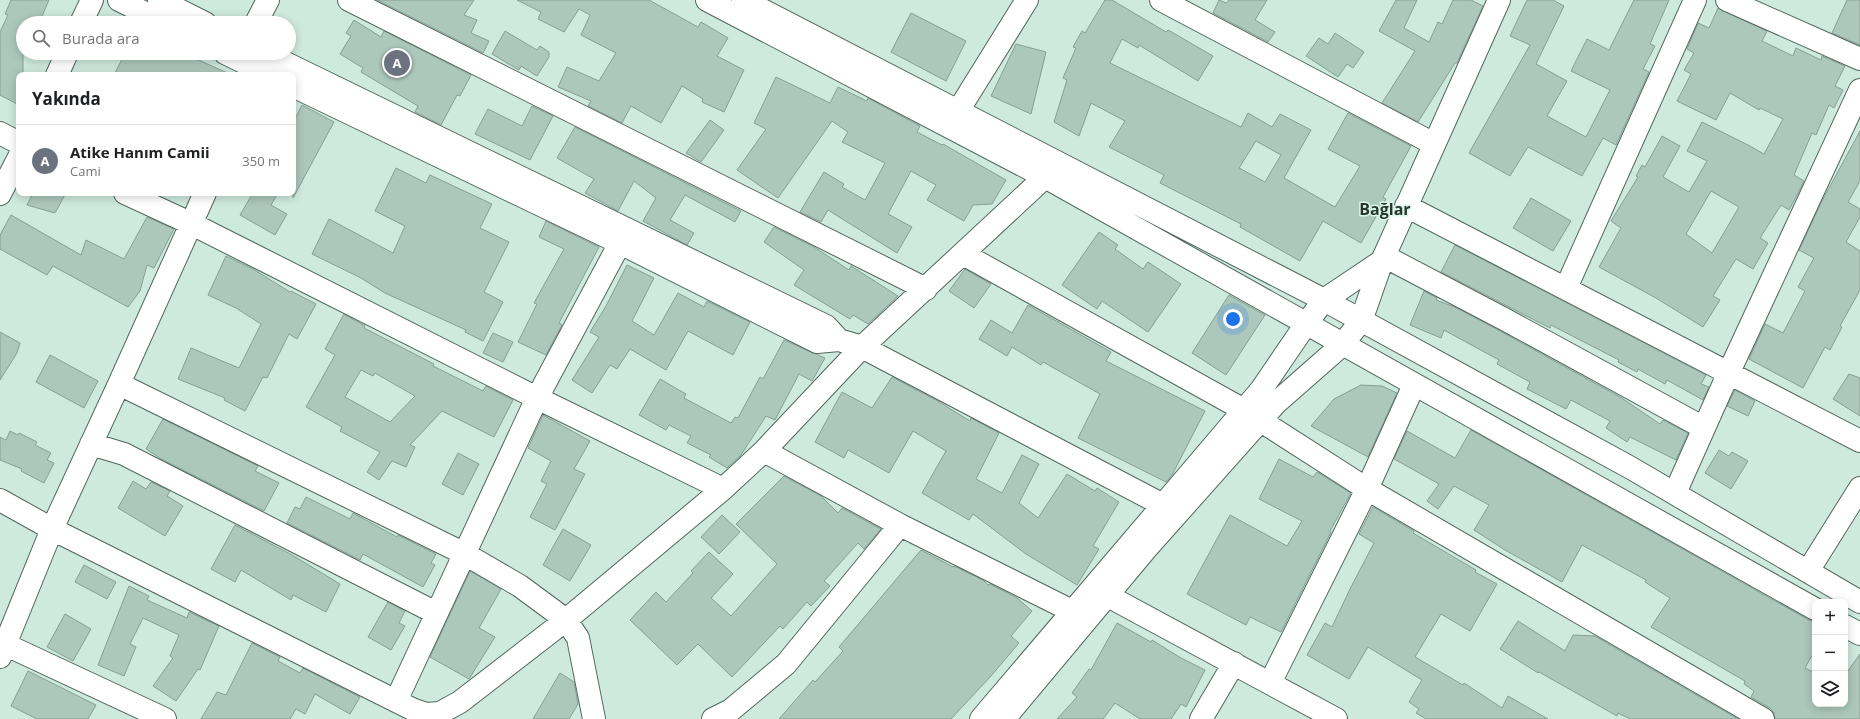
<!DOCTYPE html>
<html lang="tr">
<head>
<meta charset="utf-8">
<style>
	body { margin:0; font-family:"Open Sans",sans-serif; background:#f6f6f6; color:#202124 }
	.controls { position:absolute; right:12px; bottom:12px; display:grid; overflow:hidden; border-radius:8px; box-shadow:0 2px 10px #0003 }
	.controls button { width:36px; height:36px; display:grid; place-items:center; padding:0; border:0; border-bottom:1px solid #e0e0e0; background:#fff; color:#202124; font:20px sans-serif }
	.you { position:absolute; left:1233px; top:319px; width:14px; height:14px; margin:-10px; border:3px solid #fff; border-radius:50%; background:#1a73e8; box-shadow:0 0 0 6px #1a73e833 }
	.badge { display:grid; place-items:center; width:26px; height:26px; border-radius:50%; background:#0b8043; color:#fff; font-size:13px; font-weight:700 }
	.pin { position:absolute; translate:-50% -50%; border:2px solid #fff; box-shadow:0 1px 4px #0006 }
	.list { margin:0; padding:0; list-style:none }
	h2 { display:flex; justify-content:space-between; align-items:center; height:52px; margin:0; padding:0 16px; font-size:17px }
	h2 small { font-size:13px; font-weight:400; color:#757577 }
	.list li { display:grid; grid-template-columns:26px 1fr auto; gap:12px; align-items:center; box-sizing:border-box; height:72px; padding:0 16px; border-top:1px solid #e0e0e0 }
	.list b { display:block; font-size:15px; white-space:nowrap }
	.list p { margin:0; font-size:13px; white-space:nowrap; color:#757577 }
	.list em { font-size:13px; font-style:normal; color:#757577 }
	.icon { flex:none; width:22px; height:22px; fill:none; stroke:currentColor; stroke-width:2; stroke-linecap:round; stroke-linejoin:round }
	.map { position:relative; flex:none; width:1860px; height:719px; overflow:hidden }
	.search { position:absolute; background:#fff; box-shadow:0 2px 10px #0003; left:16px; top:16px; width:280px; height:44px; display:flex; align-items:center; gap:10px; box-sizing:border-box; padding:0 14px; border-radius:22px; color:#757577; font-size:15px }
	.panel { position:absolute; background:#fff; box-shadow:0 2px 10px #0003; left:16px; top:72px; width:280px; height:124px; border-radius:8px }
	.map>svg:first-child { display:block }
	.building { fill:#acc7bc; stroke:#869f95; fill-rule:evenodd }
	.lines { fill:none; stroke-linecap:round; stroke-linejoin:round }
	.minor-casing { stroke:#50685e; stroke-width:24 }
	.major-casing { stroke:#50685e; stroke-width:24 }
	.minor { stroke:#fff; stroke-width:22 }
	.major { stroke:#fff; stroke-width:22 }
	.labels { text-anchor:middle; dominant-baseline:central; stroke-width:3; stroke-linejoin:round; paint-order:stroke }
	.district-label { font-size:16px; font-weight:bold; fill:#2b3531; stroke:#dbf7eb }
</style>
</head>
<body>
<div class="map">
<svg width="1860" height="719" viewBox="0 0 1860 719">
	<rect width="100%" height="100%" fill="#cee9de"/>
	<!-- building -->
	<path class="building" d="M 11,0 L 49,0 L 39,23 L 23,23 L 23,75 L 19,75 L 19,105 L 0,95 L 0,32 L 8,15 L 5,14 Z
		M 377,0 L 474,0 L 464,15 L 477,20 L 471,33 L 489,41 L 483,53 Z
		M 517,0 L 649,0 L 698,27 L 701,22 L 728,38 L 717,56 L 744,70 L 724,112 L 702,102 L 703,99 L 682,86 L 661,123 L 631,106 L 622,123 L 588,106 L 591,101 L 558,87 L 567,67 L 599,81 L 616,53 L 581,35 L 590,15 L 579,9 L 564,32 L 538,19 L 541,12 Z
		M 1105,0 L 1112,0 L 1166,32 L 1168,30 L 1213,56 L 1198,81 L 1139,45 L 1138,48 L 1122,39 L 1110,63 L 1241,127 L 1248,113 L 1272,127 L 1280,114 L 1311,130 L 1284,178 L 1335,207 L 1360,166 L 1328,149 L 1348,113 L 1411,146 L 1383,197 L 1386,199 L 1361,243 L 1323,221 L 1300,261 L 1240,227 L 1241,224 L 1160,183 L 1164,175 L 1109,147 L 1125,121 L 1091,103 L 1079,136 L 1054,122 L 1067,80 L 1063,78 L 1076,48 L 1073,47 L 1082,31 L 1085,33 ZM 1256,141 L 1281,155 L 1265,182 L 1239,168 Z
		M 1219,0 L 1226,3 L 1229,0 L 1267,0 L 1255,20 L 1275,32 L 1268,42 L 1213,13 Z
		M 1396,0 L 1417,0 L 1404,28 L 1429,42 L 1438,22 L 1442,24 L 1453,0 L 1471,0 L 1483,6 L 1457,63 L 1455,63 L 1418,122 L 1382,103 L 1415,51 L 1379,31 Z
		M 1527,0 L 1553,0 L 1564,6 L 1536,64 L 1567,81 L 1547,116 L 1586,137 L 1610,90 L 1571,71 L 1587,39 L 1609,50 L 1634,0 L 1669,0 L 1650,44 L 1655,46 L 1643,69 L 1649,72 L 1620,136 L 1616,145 L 1603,138 L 1582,176 L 1528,147 L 1510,176 L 1469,153 L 1530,45 L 1510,36 Z
		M 1847,0 L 1860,0 L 1860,45 L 1832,33 Z
		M 1718,8 L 1767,31 L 1762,41 L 1793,56 L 1796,48 L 1821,60 L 1822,56 L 1845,66 L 1835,86 L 1843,90 L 1834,108 L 1829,105 L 1816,135 L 1812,133 L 1794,175 L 1804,181 L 1796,197 L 1789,210 L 1781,205 L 1760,238 L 1768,243 L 1753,269 L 1736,259 L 1713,296 L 1720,300 L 1703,327 L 1656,298 L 1599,267 L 1621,228 L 1611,221 L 1638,177 L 1636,176 L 1642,165 L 1645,167 L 1662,136 L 1680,146 L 1663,177 L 1689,192 L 1707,161 L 1687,151 L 1702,122 L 1748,145 L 1764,154 L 1783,119 L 1760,108 L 1759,110 L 1730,93 L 1716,120 L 1677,101 L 1691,74 L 1684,70 L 1694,53 L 1687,49 L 1698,23 L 1709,28 ZM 1711,191 L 1739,207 L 1712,253 L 1686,234 Z
		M 911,13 L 966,41 L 946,81 L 891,52 Z
		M 354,20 L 381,37 L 384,31 L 471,75 L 460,96 L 457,95 L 441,125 L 415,112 L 418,106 L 361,72 L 363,68 L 340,54 L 351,36 L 346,33 Z
		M 505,31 L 537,50 L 540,46 L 549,52 L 549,57 L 537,76 L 521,66 L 519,70 L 492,54 Z
		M 1335,33 L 1364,52 L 1353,68 L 1347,64 L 1338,77 L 1306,56 L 1319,38 L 1328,44 Z
		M 1016,44 L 1046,52 L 1031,114 L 991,96 Z
		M 125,53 L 183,53 L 232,75 L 114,75 Z
		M 776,77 L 830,103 L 838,87 L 867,101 L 868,98 L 920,126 L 917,132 L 942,145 L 943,144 L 1006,180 L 992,204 L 973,205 L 964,221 L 927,200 L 936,185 L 911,171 L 888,214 L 912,227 L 897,253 L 828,210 L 821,222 L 800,212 L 824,172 L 844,184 L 842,187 L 865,200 L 885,163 L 842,142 L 848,132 L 832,121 L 778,198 L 737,170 L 766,129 L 754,123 Z
		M 302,105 L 334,122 L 293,198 L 293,123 Z
		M 532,106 L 553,116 L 530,160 L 475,134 L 488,109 L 522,126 Z
		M 710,120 L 724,130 L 701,162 L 686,153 Z
		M 575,127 L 741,211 L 735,222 L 685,195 L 670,220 L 694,233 L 687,245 L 643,221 L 656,198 L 634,181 L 618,211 L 585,193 L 594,179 L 557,158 Z
		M 1860,131 L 1860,181 L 1848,202 L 1860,209 L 1860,217 L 1846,242 L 1860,251 L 1860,290 L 1840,326 L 1842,327 L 1830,350 L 1825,347 L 1803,388 L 1749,359 L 1765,324 L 1783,333 L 1805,291 L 1798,287 L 1814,258 L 1799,250 L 1822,201 Z
		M 396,168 L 426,183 L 430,175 L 492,204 L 480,228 L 509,242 L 484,292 L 503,302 L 483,341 L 465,332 L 466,330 L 385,293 L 361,278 L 312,254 L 329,219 L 393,253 L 405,226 L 375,211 Z
		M 33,193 L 66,193 L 55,213 L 27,205 Z
		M 253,193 L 278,193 L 271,205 L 287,214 L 275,235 L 240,215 Z
		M 1531,198 L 1571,221 L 1553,251 L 1513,228 Z
		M 11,215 L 81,255 L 86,240 L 124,259 L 147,217 L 174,229 L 154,268 L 147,265 L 140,291 L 128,307 L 53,266 L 47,275 L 0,249 L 0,235 Z
		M 546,221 L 599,247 L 559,323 L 562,325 L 546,355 L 518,342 L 537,304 L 534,303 L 564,249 L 539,237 Z
		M 774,227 L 814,247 L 849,270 L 851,266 L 898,296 L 868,324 L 853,315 L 850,319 L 794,285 L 804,270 L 764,242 Z
		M 1099,232 L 1118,245 L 1115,249 L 1143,269 L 1148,262 L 1181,284 L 1148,332 L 1102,301 L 1097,309 L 1062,285 Z
		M 1455,245 L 1706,375 L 1701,384 L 1709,387 L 1703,400 L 1667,380 L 1665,384 L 1638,369 L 1637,372 L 1618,362 L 1619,360 L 1551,325 L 1550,328 L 1441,272 Z
		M 226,256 L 253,269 L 290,292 L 291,291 L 316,304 L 297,339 L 289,334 L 267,378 L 263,377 L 245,411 L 224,400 L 225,398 L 178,379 L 191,348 L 239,368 L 261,324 L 236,308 L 208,295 Z
		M 627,265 L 654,278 L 632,321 L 654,335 L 678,293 L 704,307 L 707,301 L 750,322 L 733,355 L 688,331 L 666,370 L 630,349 L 617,369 L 610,365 L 592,393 L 572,380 L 599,337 L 590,332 L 606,306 Z
		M 965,269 L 991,284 L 974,308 L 949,291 Z
		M 1424,291 L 1437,298 L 1436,300 L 1457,308 L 1500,331 L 1620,397 L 1660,424 L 1663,420 L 1688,433 L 1676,460 L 1630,437 L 1627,442 L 1606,428 L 1610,421 L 1571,400 L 1566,409 L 1527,389 L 1530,382 L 1497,364 L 1499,360 L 1444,330 L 1441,338 L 1410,325 Z
		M 1229,295 L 1265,315 L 1226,375 L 1192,353 Z
		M 1028,305 L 1111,352 L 1106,361 L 1205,411 L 1172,475 L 1166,482 L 1078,438 L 1100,394 L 1043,362 L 1041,365 L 1012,347 L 1007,356 L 979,339 L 991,320 L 1012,333 Z
		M 344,314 L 365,326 L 364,328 L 434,364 L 433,366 L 483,391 L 486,386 L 513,400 L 494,437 L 442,411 L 410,445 L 415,447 L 406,467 L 392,461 L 379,480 L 367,472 L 380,452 L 340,431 L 342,427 L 306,407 L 335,355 L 325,349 ZM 361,370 L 373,376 L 375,373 L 415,396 L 390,422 L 345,397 Z
		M 0,332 L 20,343 L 17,353 L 0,380 Z
		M 493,333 L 513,342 L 503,362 L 483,353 Z
		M 784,340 L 825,358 L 812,381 L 799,374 L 775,420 L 766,416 L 741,455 L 727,468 L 709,457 L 711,455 L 687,443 L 691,436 L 669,425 L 666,430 L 639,415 L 660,379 L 686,394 L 684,398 L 731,423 L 735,417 L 738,418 L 760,377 L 763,379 Z
		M 50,355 L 98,381 L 84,408 L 36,382 Z
		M 1849,374 L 1860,378 L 1860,416 L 1833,399 Z
		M 892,377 L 936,400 L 970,421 L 971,418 L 999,433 L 976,479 L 1002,493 L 1022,455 L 1039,464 L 1019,503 L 1038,518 L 1067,474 L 1095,491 L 1097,488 L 1119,502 L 1093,546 L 1099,549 L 1077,585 L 1026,554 L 973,514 L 969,520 L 922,493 L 946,451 L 913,431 L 889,473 L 848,450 L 844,458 L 815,442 L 842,392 L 872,408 Z
		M 1361,385 L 1382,386 L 1397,393 L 1368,457 L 1311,426 L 1334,399 Z
		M 1735,390 L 1755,401 L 1748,416 L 1727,406 Z
		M 543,415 L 590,441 L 574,469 L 585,474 L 555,530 L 530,517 L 547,484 L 541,481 L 551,461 L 528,448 Z
		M 163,419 L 258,466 L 255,471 L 279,483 L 264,511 L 163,460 L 146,449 Z
		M 1471,430 L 1809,620 L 1815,621 L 1815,650 L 1805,668 L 1815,673 L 1815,704 L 1845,704 L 1845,675 L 1860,654 L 1860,719 L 1775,719 L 1774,713 L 1770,708 L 1751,697 L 1754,691 L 1744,684 L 1745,681 L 1651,627 L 1670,598 L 1645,582 L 1646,580 L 1582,545 L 1562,582 L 1505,550 L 1474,530 L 1489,505 L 1454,486 L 1438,509 L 1427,501 L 1439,484 L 1394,459 L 1407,431 L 1455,458 Z
		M 10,431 L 18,435 L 19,433 L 37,442 L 35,445 L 51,453 L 47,460 L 54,463 L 44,483 L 21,471 L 22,469 L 0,460 L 0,437 L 6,440 Z
		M 1719,450 L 1729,456 L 1732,452 L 1748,461 L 1731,489 L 1705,473 Z
		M 458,453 L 479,464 L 463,495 L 442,484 Z
		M 1279,459 L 1313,477 L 1317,472 L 1351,493 L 1330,531 L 1331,532 L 1281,632 L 1250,617 L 1246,625 L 1187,594 L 1230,515 L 1287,546 L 1302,521 L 1259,499 Z
		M 784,476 L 821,496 L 838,513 L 842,508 L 881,529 L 864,549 L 858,543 L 824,581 L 830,586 L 811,606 L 807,602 L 783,629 L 780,626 L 732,677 L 698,644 L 677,665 L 630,620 L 656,592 L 666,602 L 693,573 L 691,571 L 709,552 L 733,574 L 711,598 L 731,616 L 777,564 L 736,524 Z
		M 133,481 L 146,489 L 151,482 L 170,491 L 167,496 L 183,506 L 165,536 L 118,508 Z
		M 306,497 L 350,519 L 353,513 L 397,537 L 398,535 L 436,554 L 431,563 L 435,565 L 423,587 L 363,554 L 360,560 L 287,523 L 295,507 L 300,509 Z
		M 1373,507 L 1414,531 L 1413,533 L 1476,570 L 1475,572 L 1497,584 L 1470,631 L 1441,614 L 1415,657 L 1463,685 L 1464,683 L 1502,708 L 1508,696 L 1548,719 L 1426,719 L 1416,713 L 1419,709 L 1409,702 L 1422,680 L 1368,647 L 1349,679 L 1307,655 L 1325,623 L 1332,627 L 1350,589 L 1374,543 L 1359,534 Z
		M 722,515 L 740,532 L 719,554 L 701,537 Z
		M 235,525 L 292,555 L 340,584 L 326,612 L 293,595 L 291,600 L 241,570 L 235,582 L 211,569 Z
		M 563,529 L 591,545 L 570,581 L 543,565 Z
		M 921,550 L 953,567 L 954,566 L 983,580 L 988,585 L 990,584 L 1017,598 L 1032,611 L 1011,636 L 1019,643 L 991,676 L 951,719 L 779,719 L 813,680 L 815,682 L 843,651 L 839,647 Z
		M 84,565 L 116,582 L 107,599 L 75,582 Z
		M 470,571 L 501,589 L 479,628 L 495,637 L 469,679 L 430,657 Z
		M 129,586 L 149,596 L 147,600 L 187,618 L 189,612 L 219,626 L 200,670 L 198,669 L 176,701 L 153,686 L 173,658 L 170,656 L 179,635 L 143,618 L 130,644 L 136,647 L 124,676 L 98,665 Z
		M 388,602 L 405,611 L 399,623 L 405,626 L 391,650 L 368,637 Z
		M 65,614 L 91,629 L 73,661 L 47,647 Z
		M 1518,621 L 1565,651 L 1573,635 L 1595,636 L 1738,719 L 1630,719 L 1618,713 L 1617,716 L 1539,672 L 1538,673 L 1500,649 Z
		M 1117,623 L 1151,642 L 1152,640 L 1181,658 L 1205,670 L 1186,707 L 1181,704 L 1171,719 L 1140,719 L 1115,703 L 1103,719 L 1057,719 L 1077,697 L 1072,693 L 1089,669 L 1091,670 Z
		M 252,643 L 280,657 L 278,661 L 300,673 L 303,668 L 360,697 L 350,714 L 315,694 L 305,714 L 296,709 L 290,719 L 201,719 L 217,692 L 226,695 Z
		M 28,671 L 96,705 L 88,719 L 37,719 L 11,706 Z
		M 560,673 L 574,682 L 578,704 L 569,719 L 533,719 Z"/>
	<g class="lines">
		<!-- minor casing -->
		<g class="minor-casing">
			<path id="minor" d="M 119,0 L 165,23
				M 159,0 L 205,23
				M 349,0 L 926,289
				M 1161,0 L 1434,144
				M 1727,0 L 1860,59
				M 81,23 L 92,0
				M 256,23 L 268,0
				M 225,53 L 270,75
				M 265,53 L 826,326 L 839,340
				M 57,75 L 67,53
				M 293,86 L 620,243 L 817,342 L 839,340 L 862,347 L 1163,505
				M 958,111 L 1027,0
				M 0,133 L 19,143
				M 125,193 L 192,224 L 537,398 L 723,489
				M 0,194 L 19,157
				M 1406,206 L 1860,441
				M 963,254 L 1244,410 L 1367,489 L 1763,719
				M 1384,256 L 1506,320 L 1704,428
				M 1566,288 L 1695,0
				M 119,384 L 465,554 L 520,586 L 566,620 L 578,638 L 594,719
				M 91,444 L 124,454 L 436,613
				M 764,451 L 900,525 L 1084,617
				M 1675,493 L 1729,372 L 1860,90
				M 0,500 L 52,529 L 412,709 L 426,714 L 440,713 L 460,702 L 566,620 L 723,489 L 764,451 L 862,347 L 1045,177
				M 1808,571 L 1860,488
				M 1095,589 L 1336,719
				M 0,642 L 165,719
				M 0,657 L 52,529 L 119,384 L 205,193
				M 1270,683 L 1367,489 L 1414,385
				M 396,701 L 537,398 L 620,243
				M 713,719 L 731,710 L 786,664 L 900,525
				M 981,719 L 1261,390 L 1306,324 L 1324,300 L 1382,261
				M 1004,719 L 1146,549 L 1276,403 L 1342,345 L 1361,321 L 1382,261 L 1499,0
				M 1201,719 L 1234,663"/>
		</g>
		<!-- major casing -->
		<g class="major-casing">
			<path id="major" d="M 707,0 L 1045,177 L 1815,609
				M 743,0 L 1324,300 L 1631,468 L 1860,602
				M 1845,626 L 1860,634"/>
		</g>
		<!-- minor -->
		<use href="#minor" class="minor"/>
		<!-- major -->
		<use href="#major" class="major"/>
	</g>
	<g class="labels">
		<!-- district labels -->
		<g class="district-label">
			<text x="1385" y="209">Bağlar</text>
		</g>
	</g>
</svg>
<div class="controls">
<button>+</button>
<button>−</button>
<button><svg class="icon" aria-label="layers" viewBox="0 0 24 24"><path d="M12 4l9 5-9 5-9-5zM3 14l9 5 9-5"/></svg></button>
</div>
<div class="you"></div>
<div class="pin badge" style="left:397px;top:63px;background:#6b7280">A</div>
<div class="search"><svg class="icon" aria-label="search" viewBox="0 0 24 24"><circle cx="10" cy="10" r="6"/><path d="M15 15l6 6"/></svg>Burada ara</div>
<section class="panel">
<h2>Yakında<small></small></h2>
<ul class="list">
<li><span class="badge" style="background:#6b7280">A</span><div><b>Atike Hanım Camii</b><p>Cami</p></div><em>350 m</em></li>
</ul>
</section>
</div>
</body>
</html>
